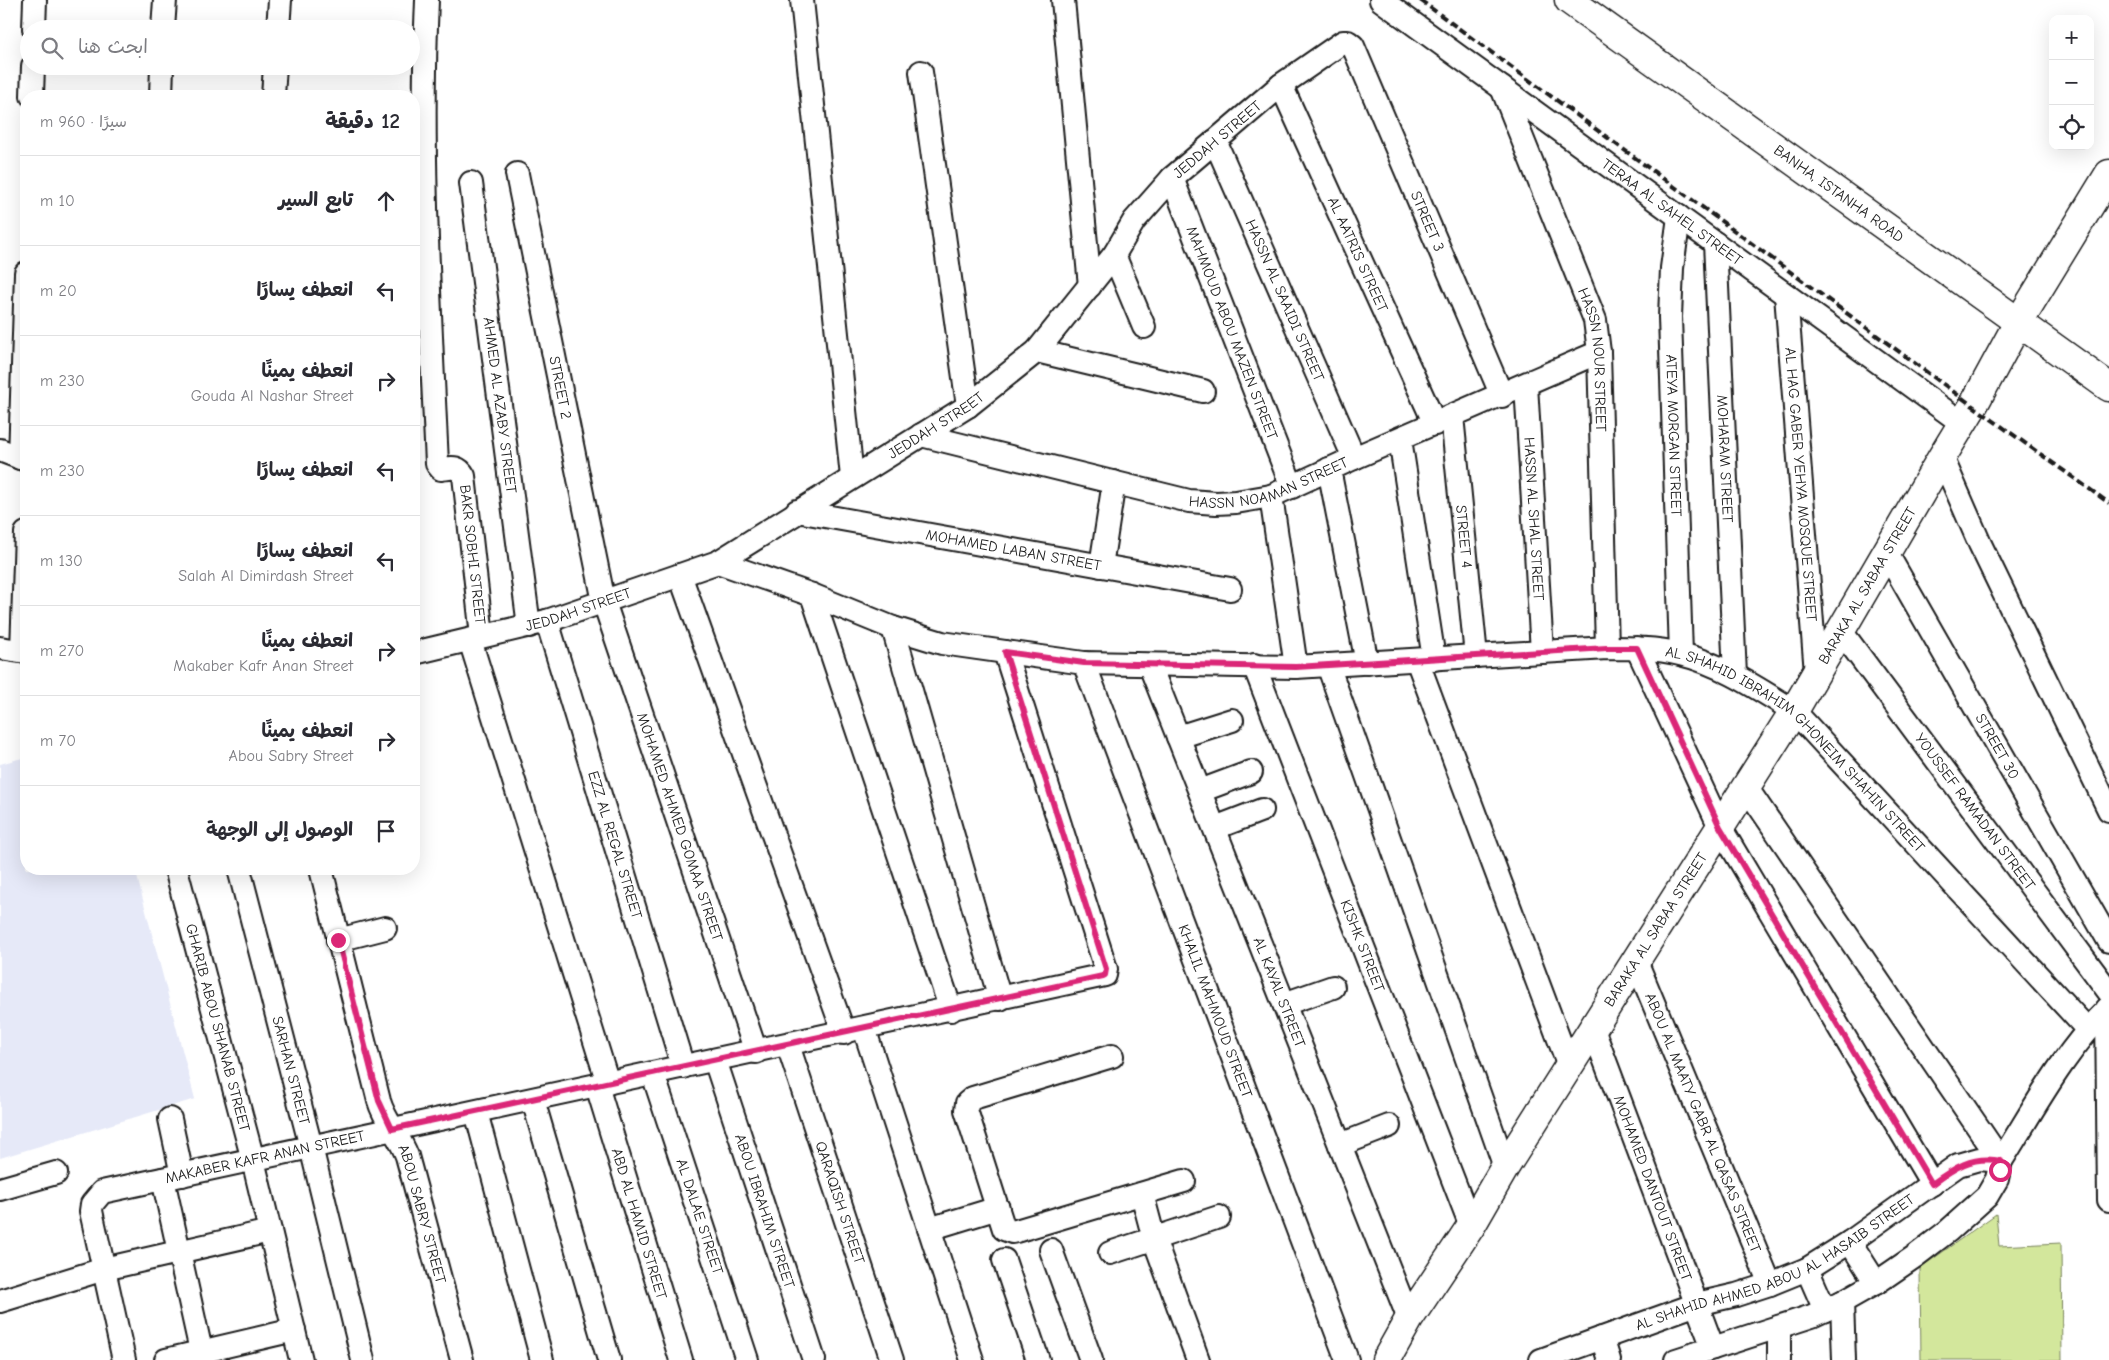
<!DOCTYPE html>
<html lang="ar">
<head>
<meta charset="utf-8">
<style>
	body { margin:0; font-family:"Comic Neue","Playpen Sans Arabic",sans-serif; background:#f7f7f7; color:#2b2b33; direction:rtl }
	.controls { position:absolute; right:15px; top:15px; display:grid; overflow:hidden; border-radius:10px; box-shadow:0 5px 20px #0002 }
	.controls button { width:45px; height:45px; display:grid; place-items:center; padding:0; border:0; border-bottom:1px solid #e1e1e2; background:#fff; color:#2b2b33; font:25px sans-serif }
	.stop { position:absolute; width:15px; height:15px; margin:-11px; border:4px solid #db2777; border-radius:50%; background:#fff }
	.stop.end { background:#db2777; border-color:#fff; box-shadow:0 1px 5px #0008 }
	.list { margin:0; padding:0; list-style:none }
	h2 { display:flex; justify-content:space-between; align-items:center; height:65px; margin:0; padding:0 20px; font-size:21px }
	h2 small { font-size:16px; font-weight:400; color:#7c7c81 }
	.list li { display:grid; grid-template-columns:32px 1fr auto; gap:15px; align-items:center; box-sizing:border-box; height:90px; padding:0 20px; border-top:1px solid #e1e1e2 }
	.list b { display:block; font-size:19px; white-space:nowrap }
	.list p { margin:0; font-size:16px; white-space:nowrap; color:#7c7c81 }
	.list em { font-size:16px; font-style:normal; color:#7c7c81 }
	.icon { flex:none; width:28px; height:28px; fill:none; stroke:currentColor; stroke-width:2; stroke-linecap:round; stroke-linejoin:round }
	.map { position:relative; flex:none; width:2109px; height:1360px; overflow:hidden; direction:ltr }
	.search { position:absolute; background:#fff; box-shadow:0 5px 20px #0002; left:20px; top:20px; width:400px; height:55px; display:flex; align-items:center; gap:12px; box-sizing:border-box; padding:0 18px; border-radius:28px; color:#7c7c81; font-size:19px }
	.panel { position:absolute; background:#fff; box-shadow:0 5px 20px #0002; left:20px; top:90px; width:400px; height:785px; border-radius:20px; direction:rtl }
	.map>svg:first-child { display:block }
	.built { fill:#e6e9f8 }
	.green { fill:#d3e79c; stroke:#78825c }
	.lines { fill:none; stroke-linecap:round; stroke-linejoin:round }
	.minor-casing { stroke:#1c1c1c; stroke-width:26 }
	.major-casing { stroke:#1c1c1c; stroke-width:31 }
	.minor { stroke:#fff; stroke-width:22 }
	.major { stroke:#fff; stroke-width:28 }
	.rail { stroke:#1c1c1c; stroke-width:4; stroke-dasharray:8 4; stroke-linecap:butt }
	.route { stroke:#db2777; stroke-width:6 }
	.labels { text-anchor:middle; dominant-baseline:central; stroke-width:4.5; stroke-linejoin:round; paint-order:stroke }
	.street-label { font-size:15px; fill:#1c1c1c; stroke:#fff }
</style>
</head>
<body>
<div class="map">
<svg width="2109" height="1360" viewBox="0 0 2109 1360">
	<rect width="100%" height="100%" fill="#fff"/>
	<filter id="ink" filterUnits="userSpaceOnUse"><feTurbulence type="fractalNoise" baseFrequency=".02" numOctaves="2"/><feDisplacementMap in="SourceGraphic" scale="10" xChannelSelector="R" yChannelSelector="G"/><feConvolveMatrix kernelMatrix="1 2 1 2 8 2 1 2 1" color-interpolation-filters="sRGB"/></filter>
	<g filter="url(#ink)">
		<!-- built -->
		<path class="built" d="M 26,757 L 26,869 L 135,869 L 195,1099 L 0,1158 L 0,764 Z"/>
		<!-- green -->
		<path class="green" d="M 1996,1214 L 1999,1246 L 2061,1243 L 2062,1360 L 1921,1360 L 1920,1268 Z"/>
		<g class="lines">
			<!-- minor casing -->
			<g class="minor-casing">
				<g id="minor">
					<path id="s1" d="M 427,0 C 420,155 430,310 437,464 L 441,469 C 451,468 458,465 464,476 L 482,636"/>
					<path d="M 802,0 L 852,477"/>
					<path d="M 1063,0 L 1090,286"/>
					<path id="s2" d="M 1381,0 L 1962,423"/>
					<path d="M 34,29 L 35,0"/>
					<path d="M 163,29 L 165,0"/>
					<path d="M 278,29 L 280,0"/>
					<path d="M 921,72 L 968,406"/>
					<path id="s3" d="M 1281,85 L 1435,424"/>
					<path id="s4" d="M 1502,88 L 1595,320 L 1599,352 L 1607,648"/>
					<path d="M 32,96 L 33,66"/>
					<path d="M 161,96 L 162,66"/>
					<path d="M 273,96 L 275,66"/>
					<path id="s5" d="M 1215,141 L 1354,458"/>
					<path id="s6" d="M 517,174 L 604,602 L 756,1052"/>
					<path id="s7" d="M 1172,178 L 1292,487"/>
					<path id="s8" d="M 471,183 L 529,626"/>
					<path id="s9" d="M 1679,217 L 1672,268 L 1670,317 L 1681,654"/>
					<path id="s10" d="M 1715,243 L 1735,675"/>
					<path d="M 1114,255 L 1144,327"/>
					<path id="s11" d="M 1786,295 L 1816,673"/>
					<path d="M 1037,351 L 1203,391"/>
					<path id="s12" d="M 1526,385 L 1542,652"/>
					<path id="s13" d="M 1452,416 L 1476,656"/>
					<path id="s14" d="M 921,435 L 1189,501 L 1216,503 L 1236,502 L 1271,496 L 1354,458 L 1599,352"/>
					<path d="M 1400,439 L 1434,659"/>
					<path d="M 0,450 L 26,460"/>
					<path d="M 1942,457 L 1980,544 L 2109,810"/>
					<path d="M 20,458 L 26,273"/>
					<path d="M 1329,469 L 1367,663"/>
					<path d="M 1271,496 L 1296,667"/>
					<path id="s15" d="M 797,511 L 1230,589"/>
					<path id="s16" d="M 1886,552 L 2109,941"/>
					<path id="s17" d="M 718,562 L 812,595 L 893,628 L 942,643 L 1084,663 L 1296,667 L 1607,648 C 1631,648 1656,648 1680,654 C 1720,663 1760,690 1794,711 L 2088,1030"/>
					<path d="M 1101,566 L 1114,482"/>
					<path d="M 680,575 L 844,1033"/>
					<path d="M 812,595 L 951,1010"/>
					<path id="s18" d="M 547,621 L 683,1067"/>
					<path d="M 893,628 L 1000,999"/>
					<path id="s19" d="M 1841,631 L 2109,992"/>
					<path d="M 470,640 L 608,1083"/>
					<path d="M 0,648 L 26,652"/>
					<path d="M 1637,648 L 1720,827 L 1932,1184"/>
					<path d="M 22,651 L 26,533"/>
					<path id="s20" d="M 414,653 L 547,621 L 718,562 L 968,406 L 1037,351 L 1114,255 L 1134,221 L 1172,178 L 1281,85 L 1343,42 L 1348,42 L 1353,46 L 1502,396"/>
					<path d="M 1417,660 L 1569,1066"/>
					<path id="s21" d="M 1084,663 L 1347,1360"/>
					<path id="s22" d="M 1254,665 L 1471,1226"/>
					<path d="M 1328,665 L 1505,1167"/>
					<path id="s23" d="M 1150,666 L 1409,1319"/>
					<path d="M 1178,737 L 1232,720"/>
					<path d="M 1746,787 L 2001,1161"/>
					<path d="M 1200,791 L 1251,772"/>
					<path d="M 1215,828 L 1262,810"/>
					<path id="s24" d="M 176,869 L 253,1160 L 301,1360"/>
					<path id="s25" d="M 239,869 L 311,1147 L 363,1360"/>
					<path id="s26" d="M 321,869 L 379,1101 C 385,1122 400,1136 407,1156 L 462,1360"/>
					<path d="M 338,940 L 385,928"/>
					<path id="s27" d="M 1636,961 L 1770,1284"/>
					<path d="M 1284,1004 L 1333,987"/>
					<path d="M 2107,1009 L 2109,1200"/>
					<path d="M 864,1028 L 972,1360"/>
					<path id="s28" d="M 1593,1029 L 1713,1348"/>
					<path id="s29" d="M 788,1045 L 892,1360"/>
					<path d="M 1112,1056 L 973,1098 L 967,1103 L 966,1110 L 1004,1229 L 1012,1232 L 1016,1231 L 1184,1181"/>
					<path id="s30" d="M 715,1060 L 814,1360"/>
					<path id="s31" d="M 653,1074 L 747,1360"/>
					<path id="s32" d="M 597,1086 L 681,1360"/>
					<path d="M 533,1100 L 609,1360"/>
					<path d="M 476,1112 L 542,1360"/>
					<path d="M 170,1119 L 182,1175"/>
					<path d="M 1340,1145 L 1389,1126"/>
					<path d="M 163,1179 L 203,1360"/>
					<path d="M 0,1189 L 56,1173"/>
					<path d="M 1142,1194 L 1154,1239 L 1198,1360"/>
					<path d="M 929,1229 L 998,1208"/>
					<path d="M 1850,1242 L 1876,1283"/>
					<path d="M 1051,1250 L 1091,1360"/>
					<path d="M 1110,1253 L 1219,1217"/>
					<path d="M 1004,1260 L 1038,1360"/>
					<path d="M 1807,1269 L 1825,1310"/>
					<path d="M 0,1301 L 104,1269 L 270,1231"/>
					<path d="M 1842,1302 L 1844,1360"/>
					<path d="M 1779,1327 L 1779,1360"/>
					<path d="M 1602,1338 L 1609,1360"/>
					<path id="s33" d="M 124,1360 L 91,1211 L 92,1204 L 102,1192 L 1105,975 L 1106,969 L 1005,652"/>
					<path d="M 166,1360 L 294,1330"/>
					<path id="s34" d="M 1541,1360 L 1697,1304 L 1736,1295 L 1770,1284 L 1807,1269 L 1850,1242 L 1958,1165 L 1979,1159 L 2001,1161"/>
					<path d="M 1676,1360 L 1812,1316 L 1842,1302 L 1879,1281 L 1914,1257 L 1948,1231 L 1987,1196 L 1997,1179 L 2001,1161 C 2034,1109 2064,1051 2109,1008"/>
				</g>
			</g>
			<!-- major casing -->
			<g class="major-casing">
				<g id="major">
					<path id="s35" d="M 1569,0 L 2109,387"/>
					<path id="s36" d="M 1386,1360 L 1409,1319 L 1471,1226 L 1505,1167 L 1794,711 L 1942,457 L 1973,406 L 2018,323 L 2109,174"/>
				</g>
			</g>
			<!-- minor -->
			<use href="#minor" class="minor"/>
			<!-- major -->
			<use href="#major" class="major"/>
			<!-- rail -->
			<path class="rail" d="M 1420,0 L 1973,406 L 2109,503"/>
		</g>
	</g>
	<g class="lines" filter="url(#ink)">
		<!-- route -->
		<path class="route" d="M 338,940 L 379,1101 L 392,1129 L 1103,976 L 1105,975 L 1106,969 L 1005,652 L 1084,663 L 1296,667 L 1607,648 L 1637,648 L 1720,827 L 1932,1184 C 1954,1168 1972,1155 2001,1161 L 2000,1170"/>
	</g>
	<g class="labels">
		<!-- street labels -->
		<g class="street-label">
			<text stroke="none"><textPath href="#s20" startOffset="980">JEDDAH STREET</textPath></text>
			<text stroke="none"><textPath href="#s35" startOffset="332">BANHA, ISTANHA ROAD</textPath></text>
			<text stroke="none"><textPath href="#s2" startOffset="360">TERAA AL SAHEL STREET</textPath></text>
			<text stroke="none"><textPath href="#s20" startOffset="1341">STREET 3</textPath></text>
			<text stroke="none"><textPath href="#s3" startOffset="186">AL AATRIS STREET</textPath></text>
			<text stroke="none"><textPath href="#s5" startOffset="174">HASSN AL SAAIDI STREET</textPath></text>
			<text stroke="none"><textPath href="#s7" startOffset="166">MAHMOUD ABOU MAZEN STREET</textPath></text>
			<text stroke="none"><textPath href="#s4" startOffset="289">HASSN NOUR STREET</textPath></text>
			<text stroke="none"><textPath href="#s6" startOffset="218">STREET 2</textPath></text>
			<text stroke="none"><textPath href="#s8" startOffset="224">AHMED AL AZABY STREET</textPath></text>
			<text stroke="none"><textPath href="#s20" startOffset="575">JEDDAH STREET</textPath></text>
			<text stroke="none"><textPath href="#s9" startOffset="219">ATEYA MORGAN STREET</textPath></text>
			<text stroke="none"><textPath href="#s10" startOffset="216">MOHARAM STREET</textPath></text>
			<text stroke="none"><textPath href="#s14" startOffset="359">HASSN NOAMAN STREET</textPath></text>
			<text stroke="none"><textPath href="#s11" startOffset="190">AL HAG GABER YEHYA MOSQUE STREET</textPath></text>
			<text stroke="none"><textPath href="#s12" startOffset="134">HASSN AL SHAL STREET</textPath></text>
			<text stroke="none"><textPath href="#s13" startOffset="121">STREET 4</textPath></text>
			<text stroke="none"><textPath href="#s15" startOffset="220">MOHAMED LABAN STREET</textPath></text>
			<text stroke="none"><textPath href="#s1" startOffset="576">BAKR SOBHI STREET</textPath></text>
			<text stroke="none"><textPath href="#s36" startOffset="912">BARAKA AL SABAA STREET</textPath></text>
			<text stroke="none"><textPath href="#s20" startOffset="170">JEDDAH STREET</textPath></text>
			<text stroke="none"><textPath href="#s16" startOffset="224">STREET 30</textPath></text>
			<text stroke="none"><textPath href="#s17" startOffset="1130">AL SHAHID IBRAHIM GHONEIM SHAHIN STREET</textPath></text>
			<text stroke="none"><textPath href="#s19" startOffset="225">YOUSSEF RAMADAN STREET</textPath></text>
			<text stroke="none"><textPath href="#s6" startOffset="674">MOHAMED AHMED GOMAA STREET</textPath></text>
			<text stroke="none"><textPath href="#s18" startOffset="234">EZZ AL REGAL STREET</textPath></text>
			<text stroke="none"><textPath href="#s36" startOffset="508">BARAKA AL SABAA STREET</textPath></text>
			<text stroke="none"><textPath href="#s22" startOffset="301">KISHK STREET</textPath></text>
			<text stroke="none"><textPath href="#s23" startOffset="351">AL KAYAL STREET</textPath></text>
			<text stroke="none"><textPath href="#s21" startOffset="372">KHALIL MAHMOUD STREET</textPath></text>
			<text stroke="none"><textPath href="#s24" startOffset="164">GHARIB ABOU SHANAB STREET</textPath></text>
			<text stroke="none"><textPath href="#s25" startOffset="208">SARHAN STREET</textPath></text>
			<text stroke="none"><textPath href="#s27" startOffset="175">ABOU AL MAATY GABR AL QASAS STREET</textPath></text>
			<text stroke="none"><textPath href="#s33" startOffset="342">MAKABER KAFR ANAN STREET</textPath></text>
			<text stroke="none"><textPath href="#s28" startOffset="170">MOHAMED DANTOUT STREET</textPath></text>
			<text stroke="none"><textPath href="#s29" startOffset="166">QARAQISH STREET</textPath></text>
			<text stroke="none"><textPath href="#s30" startOffset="159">ABOU IBRAHIM STREET</textPath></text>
			<text stroke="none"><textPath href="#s26" startOffset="361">ABOU SABRY STREET</textPath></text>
			<text stroke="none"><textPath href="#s31" startOffset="150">AL DALAE STREET</textPath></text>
			<text stroke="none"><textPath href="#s32" startOffset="144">ABD AL HAMID STREET</textPath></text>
			<text stroke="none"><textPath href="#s34" startOffset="255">AL SHAHID AHMED ABOU AL HASAIB STREET</textPath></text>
		</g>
	</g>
</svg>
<div class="controls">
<button>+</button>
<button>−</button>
<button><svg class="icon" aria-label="locate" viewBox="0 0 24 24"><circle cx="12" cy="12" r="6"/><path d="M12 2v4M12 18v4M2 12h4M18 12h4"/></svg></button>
</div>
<div class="stop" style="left:2000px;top:1170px"></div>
<div class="stop end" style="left:338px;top:940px"></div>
<div class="search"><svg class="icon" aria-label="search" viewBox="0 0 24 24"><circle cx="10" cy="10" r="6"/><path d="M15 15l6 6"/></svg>ابحث هنا</div>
<section class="panel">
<h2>12 دقيقة<small>سيرًا · 960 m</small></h2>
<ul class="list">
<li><svg class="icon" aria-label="ahead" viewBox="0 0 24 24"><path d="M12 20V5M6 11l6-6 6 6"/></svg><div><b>تابع السير</b></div><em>10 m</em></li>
<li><svg class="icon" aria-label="left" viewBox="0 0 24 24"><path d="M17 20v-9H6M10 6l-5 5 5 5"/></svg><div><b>انعطف يسارًا</b></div><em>20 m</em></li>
<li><svg class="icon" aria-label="right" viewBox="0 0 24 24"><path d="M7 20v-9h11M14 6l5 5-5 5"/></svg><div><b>انعطف يمينًا</b><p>Gouda Al Nashar Street</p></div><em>230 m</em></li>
<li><svg class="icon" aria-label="left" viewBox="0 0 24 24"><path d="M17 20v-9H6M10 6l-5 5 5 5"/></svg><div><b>انعطف يسارًا</b></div><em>230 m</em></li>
<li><svg class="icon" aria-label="left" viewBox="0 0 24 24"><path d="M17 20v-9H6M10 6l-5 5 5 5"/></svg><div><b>انعطف يسارًا</b><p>Salah Al Dimirdash Street</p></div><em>130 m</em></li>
<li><svg class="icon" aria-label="right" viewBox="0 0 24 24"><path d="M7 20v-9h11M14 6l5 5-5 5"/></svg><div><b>انعطف يمينًا</b><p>Makaber Kafr Anan Street</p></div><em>270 m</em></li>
<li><svg class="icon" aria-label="right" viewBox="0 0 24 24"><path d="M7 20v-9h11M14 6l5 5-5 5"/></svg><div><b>انعطف يمينًا</b><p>Abou Sabry Street</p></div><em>70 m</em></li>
<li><svg class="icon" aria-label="arrive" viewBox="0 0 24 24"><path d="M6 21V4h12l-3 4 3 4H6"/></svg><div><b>الوصول إلى الوجهة</b></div></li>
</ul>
</section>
</div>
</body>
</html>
